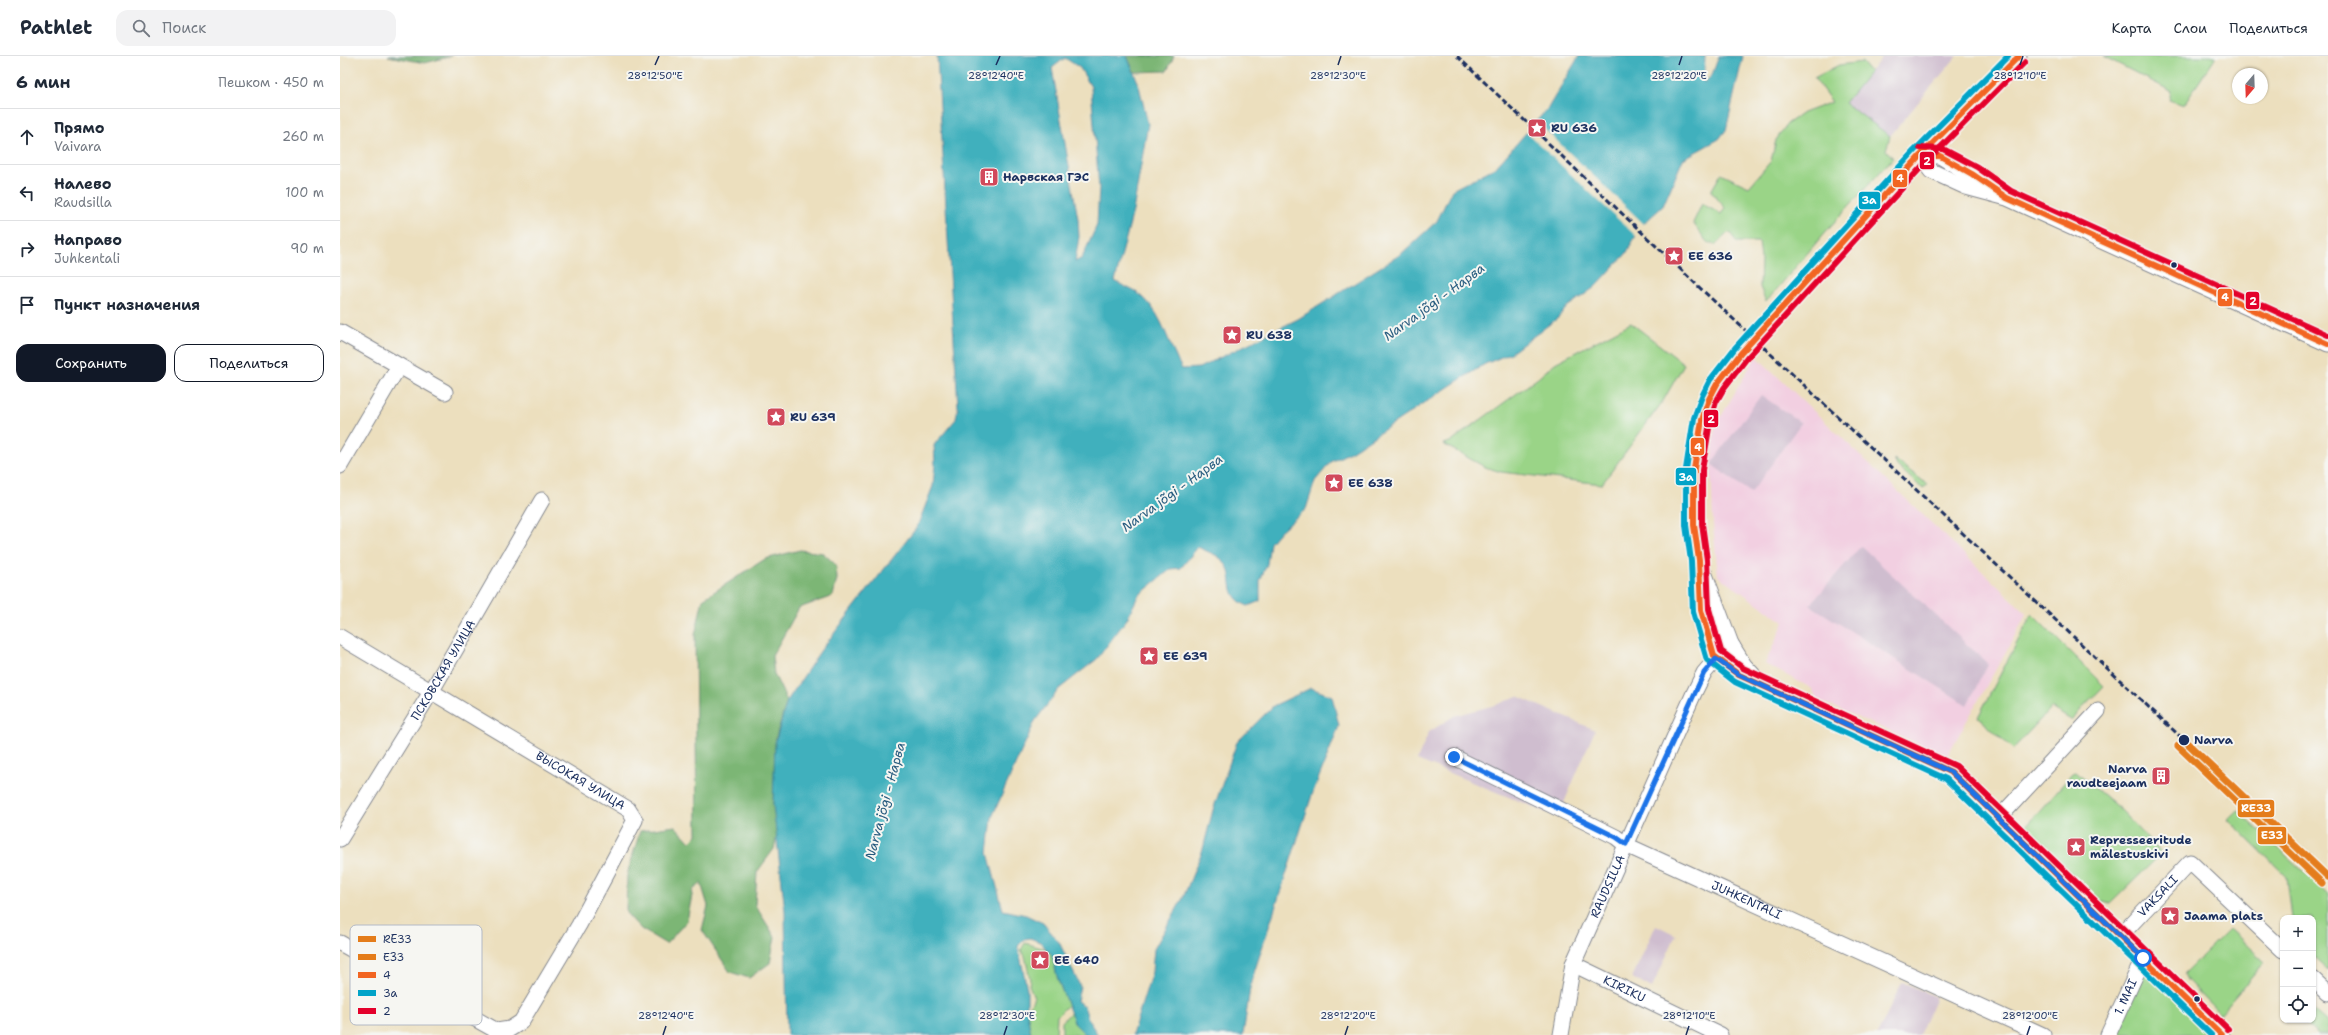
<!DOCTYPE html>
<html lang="ru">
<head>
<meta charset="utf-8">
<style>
	body { margin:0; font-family:"Shantell Sans",sans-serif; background:#f2f2f3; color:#1f2937 }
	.controls { position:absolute; right:12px; bottom:12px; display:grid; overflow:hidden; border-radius:8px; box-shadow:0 1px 3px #0004 }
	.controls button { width:36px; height:36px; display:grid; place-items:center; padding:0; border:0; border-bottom:1px solid #e0e1e3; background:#fff; color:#1f2937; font:20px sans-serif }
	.compass { position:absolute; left:1892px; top:12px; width:36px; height:36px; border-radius:50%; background:#fff; box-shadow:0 1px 3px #0004; rotate:199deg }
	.stop { position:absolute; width:12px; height:12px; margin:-9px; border:3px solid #1a73e8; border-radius:50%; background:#fff }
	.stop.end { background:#1a73e8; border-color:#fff; box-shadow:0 1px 4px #0008 }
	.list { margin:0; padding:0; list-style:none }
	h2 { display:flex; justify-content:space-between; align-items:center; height:52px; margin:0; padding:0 16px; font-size:17px }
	h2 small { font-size:13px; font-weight:400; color:#747a83 }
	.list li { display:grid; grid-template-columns:26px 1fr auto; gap:12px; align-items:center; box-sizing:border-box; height:56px; padding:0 16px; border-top:1px solid #e0e1e3 }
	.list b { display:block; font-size:15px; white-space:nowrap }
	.list p { margin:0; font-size:13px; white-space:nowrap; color:#747a83 }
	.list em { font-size:13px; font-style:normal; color:#747a83 }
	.actions { display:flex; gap:8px; padding:12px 16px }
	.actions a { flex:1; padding:9px 0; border:1px solid #111827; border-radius:12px; text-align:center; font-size:14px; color:#111827 }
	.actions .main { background:#111827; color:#fff }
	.icon { flex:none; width:22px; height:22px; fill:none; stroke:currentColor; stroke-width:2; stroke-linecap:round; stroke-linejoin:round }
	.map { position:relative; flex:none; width:1988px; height:979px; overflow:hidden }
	header { display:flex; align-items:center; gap:24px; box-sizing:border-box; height:56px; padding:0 20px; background:#fff; border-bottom:1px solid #e0e1e3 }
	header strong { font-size:19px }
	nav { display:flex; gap:22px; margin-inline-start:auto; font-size:14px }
	.search { width:280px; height:36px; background:#f2f2f3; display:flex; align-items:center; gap:10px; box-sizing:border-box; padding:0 14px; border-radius:12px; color:#747a83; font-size:15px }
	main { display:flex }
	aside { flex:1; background:#fff }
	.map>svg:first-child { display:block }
	.built { fill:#f2cfe1 }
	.industrial { fill:#cfbdcf }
	.green { fill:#9ad487; stroke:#5a8272 }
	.forest { fill:#7bb674; stroke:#4b7269 }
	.water { fill:#41b0bd; stroke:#2e708e; fill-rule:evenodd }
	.pier { fill:#ecdfbe }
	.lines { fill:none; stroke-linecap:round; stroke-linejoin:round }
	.minor-casing { stroke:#84878e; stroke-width:17 }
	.minor { stroke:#fff; stroke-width:15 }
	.rail { stroke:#1b2f5e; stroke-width:3; stroke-dasharray:6 3; stroke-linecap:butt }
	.bus-1-casing { stroke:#f6f6f2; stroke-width:9 }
	.bus-2-casing { stroke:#f6f6f2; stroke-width:9 }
	.bus-3-casing { stroke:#f6f6f2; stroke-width:9 }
	.bus-1 { stroke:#f26522; stroke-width:6 }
	.bus-2 { stroke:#01a3c8; stroke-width:6 }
	.bus-3 { stroke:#e4002b; stroke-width:6 }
	.rail-1-casing { stroke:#f6f6f2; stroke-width:10 }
	.rail-2-casing { stroke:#f6f6f2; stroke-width:10 }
	.rail-1 { stroke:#e47c1a; stroke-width:7 }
	.rail-2 { stroke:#e47c1a; stroke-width:7 }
	.route { stroke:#1a73e8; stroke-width:5 }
	.ticks { fill:none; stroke:#1b2f5e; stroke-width:1.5 }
	.bus-dot { fill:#1b2f5e; stroke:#f6f6f2; stroke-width:1.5 }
	.labels { text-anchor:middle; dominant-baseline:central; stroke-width:4; stroke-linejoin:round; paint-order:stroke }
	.poi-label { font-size:12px; font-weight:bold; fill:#1b2f5e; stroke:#f6f6f2; text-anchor:start }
	.street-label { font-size:12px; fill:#1b2f5e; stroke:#f6f6f2 }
	.stop-label { font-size:12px; font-weight:bold; fill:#1b2f5e; stroke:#f6f6f2; text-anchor:start }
	.water-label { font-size:13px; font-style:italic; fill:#285c7f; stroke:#f6f6f2 }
	.key { fill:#f6f6f2; stroke:#b4bac6; stroke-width:1 }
	.key-label { font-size:11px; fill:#1b2f5e }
	.ticks-label { font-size:10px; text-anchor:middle; fill:#1b2f5e; stroke:#f6f6f2; stroke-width:4; stroke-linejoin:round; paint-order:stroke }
	.line-badge { stroke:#f6f6f2; stroke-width:1.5 }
	.badge-label { font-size:11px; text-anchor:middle; font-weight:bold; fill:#fff }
</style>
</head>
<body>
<header>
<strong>Pathlet</strong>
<div class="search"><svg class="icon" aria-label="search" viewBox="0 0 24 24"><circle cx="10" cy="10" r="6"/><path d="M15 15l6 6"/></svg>Поиск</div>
<nav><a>Карта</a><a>Слои</a><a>Поделиться</a></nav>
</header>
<main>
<aside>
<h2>6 мин<small>Пешком · 450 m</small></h2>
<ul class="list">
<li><svg class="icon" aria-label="ahead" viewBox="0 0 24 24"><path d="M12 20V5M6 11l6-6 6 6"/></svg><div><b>Прямо</b><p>Vaivara</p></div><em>260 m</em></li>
<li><svg class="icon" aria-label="left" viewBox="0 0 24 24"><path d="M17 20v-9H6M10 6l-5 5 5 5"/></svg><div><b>Налево</b><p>Raudsilla</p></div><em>100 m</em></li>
<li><svg class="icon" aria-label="right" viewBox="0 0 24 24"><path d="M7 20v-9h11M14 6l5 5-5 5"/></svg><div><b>Направо</b><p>Juhkentali</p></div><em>90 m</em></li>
<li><svg class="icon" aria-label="arrive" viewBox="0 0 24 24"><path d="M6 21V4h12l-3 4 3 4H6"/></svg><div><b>Пункт назначения</b></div></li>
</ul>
<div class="actions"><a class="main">Сохранить</a><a>Поделиться</a></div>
</aside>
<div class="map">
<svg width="1988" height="979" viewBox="0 0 1988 979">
	<rect width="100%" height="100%" fill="#f6f6f2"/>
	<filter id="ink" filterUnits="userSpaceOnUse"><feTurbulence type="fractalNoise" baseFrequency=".025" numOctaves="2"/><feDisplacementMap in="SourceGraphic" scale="8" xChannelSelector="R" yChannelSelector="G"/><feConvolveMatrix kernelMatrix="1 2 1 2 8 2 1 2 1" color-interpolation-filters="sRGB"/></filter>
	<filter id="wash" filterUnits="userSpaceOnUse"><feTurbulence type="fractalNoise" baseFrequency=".012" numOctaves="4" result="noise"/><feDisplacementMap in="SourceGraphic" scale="16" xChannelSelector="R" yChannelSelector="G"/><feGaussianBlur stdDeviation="0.9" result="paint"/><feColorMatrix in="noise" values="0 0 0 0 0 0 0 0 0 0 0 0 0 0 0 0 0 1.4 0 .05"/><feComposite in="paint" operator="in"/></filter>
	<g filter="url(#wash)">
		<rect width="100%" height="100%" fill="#ecdfbe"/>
		<!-- built -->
		<path class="built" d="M 1416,300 L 1687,558 L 1607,700 L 1478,644 L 1471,632 L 1425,608 L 1444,566 L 1378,520 L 1373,468 L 1371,408 L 1375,371 Z"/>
		<!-- industrial -->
		<path class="industrial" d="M 1543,0 L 1617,0 L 1550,80 L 1505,47 Z
			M 1421,339 L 1461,367 L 1411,437 L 1371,408 Z
			M 1521,490 L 1648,608 L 1627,649 L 1470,549 Z
			M 1177,640 L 1255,674 L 1218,761 L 1077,704 L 1089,676 L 1114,660 L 1159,648 Z
			M 1316,869 L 1336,879 L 1312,932 L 1292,922 Z
			M 1562,926 L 1596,941 L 1579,979 L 1537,979 Z"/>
		<!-- green -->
		<path class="green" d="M 1763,0 L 1876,0 L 1844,49 L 1829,44 L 1831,35 Z
			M 1522,6 L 1530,16 L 1505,47 L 1550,80 L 1546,94 L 1553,102 L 1488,173 L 1426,246 L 1420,231 L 1421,203 L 1419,186 L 1397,186 L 1389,176 L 1375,189 L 1367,186 L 1353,167 L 1362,148 L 1381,158 L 1385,152 L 1371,135 L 1381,118 L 1409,131 L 1431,105 L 1436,84 L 1447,68 L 1463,57 L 1492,46 L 1474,22 L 1499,9 Z
			M 1291,267 L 1344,308 L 1323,345 L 1262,428 L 1161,416 L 1145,411 L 1103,388 L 1110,386 L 1198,322 L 1215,307 Z
			M 1554,403 L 1587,428 L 1583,433 L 1557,410 Z
			M 1692,558 L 1764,630 L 1731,664 L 1711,652 L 1673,693 L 1638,661 Z
			M 1736,716 L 1781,754 L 1820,795 L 1818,801 L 1770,848 L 1760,845 L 1684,772 L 1733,717 Z
			M 1897,754 L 1988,838 L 1988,915 L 1973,901 L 1973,862 L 1952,862 L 1947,821 L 1888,763 Z
			M 1889,873 L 1925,906 L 1880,958 L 1847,924 L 1844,918 Z
			M 685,887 L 708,894 L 712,899 L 718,924 L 728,949 L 717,960 L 716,979 L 691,979 L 687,957 L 694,941 L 689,929 L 690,923 L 685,900 L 681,894 Z
			M 1804,909 L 1874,979 L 1771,979 Z
			M 1973,954 L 1988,967 L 1988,979 L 1978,979 L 1961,964 L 1973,964 Z
			M 731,956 L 735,968 L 746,979 L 722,979 L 722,966 Z"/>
		<!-- forest -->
		<path class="forest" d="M 48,0 L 112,0 L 85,7 Z
			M 787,0 L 834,0 L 827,15 L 794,16 Z
			M 460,494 L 483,497 L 496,509 L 497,523 L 493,540 L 459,552 L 432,600 L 434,618 L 447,645 L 436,681 L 433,749 L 437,779 L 434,793 L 417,816 L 415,849 L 435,881 L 430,907 L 409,922 L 390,916 L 362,874 L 368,850 L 361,827 L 353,834 L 347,865 L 326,888 L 301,873 L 286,857 L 287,819 L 300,775 L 335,770 L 350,786 L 357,779 L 355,579 L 363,543 L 425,503 Z"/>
		<!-- water -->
		<path class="water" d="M 597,0 L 787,0 L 798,26 L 808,68 L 793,155 L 775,225 C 784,231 797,235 804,242 C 824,261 829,291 842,313 L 859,312 L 958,263 L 1061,198 L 1097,165 L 1112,134 L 1156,111 L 1208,52 L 1239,0 L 1365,0 L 1364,27 L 1372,19 L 1379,0 L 1403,0 L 1386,74 L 1379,83 L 1343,103 L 1323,150 L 1301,170 L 1286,198 L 1255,231 L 1227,251 L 1218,262 L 1171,297 L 1145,308 L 1113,328 L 1012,395 L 991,406 L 975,425 L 966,453 L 940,475 L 930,487 L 927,508 L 920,525 L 920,545 L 908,550 C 881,539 899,519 881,503 C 876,498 865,495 858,491 L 841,512 L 831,513 L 798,540 L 787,563 L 757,603 L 719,633 L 695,665 L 652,761 L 648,797 L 663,854 L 686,859 L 703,867 L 719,886 L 740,930 L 737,945 L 744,950 L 749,965 L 758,979 L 746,979 L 735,968 L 718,924 L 712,899 L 700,886 L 690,882 L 685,883 L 678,890 L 687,933 L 687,957 L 691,979 L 447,979 L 445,855 L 433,749 L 435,687 L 447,645 L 481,594 L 577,471 L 593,430 L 595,408 L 594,389 L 616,363 L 618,351 ZM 725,2 L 740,12 L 751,31 L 759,132 L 757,169 L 742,202 L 735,206 L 739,181 L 738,163 L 712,12 Z
			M 971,632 L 992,640 L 999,670 L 972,739 L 911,926 L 903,979 L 792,979 L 812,916 L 814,893 L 843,842 L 863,793 L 873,754 L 897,686 L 933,650 Z"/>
		<!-- pier -->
		<path class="pier" d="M 1195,64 L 1305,169 L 1297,181 L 1185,75 Z"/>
	</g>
	<g filter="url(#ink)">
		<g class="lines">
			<!-- minor casing -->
			<g class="minor-casing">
				<g id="minor">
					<path d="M 1580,100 L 1591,115 L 1626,131 L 1667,142 L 1988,288"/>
					<path d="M 1580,100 L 1600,100 L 1657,135"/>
					<path d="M 0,276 L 105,336"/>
					<path d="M 0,410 L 59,310"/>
					<path d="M 1364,516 L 1391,588"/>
					<path id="s1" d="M 0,581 L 288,753 L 295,764 L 239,869 L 181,966 L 170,973 L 157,975 L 0,887"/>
					<path d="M 1391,588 L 1404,609 L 1418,624"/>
					<path d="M 1393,591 C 1395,599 1391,605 1382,606 L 1374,600 L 1360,549 L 1359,504 L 1354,469 L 1354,413 L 1362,364 L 1377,328 L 1401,297 L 1580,100 L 1679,0"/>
					<path d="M 1379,605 L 1399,619 L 1611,716 L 1882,979"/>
					<path id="s2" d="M 1114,701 L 1276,781 L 1286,789 L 1703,979"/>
					<path d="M 1658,763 L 1758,655"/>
					<path id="s3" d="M 0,783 L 91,636 L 202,444"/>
					<path id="s4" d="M 1780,880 L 1850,806 L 1943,894"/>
					<path id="s5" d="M 1233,908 L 1380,979"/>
					<path d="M 1973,923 L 1988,937"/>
					<path id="s6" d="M 1221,979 L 1233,908 L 1354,637 L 1364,617 L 1376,603"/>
					<path id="s7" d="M 1768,979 L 1803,903"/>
				</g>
			</g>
			<!-- minor -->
			<use href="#minor" class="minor"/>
			<!-- rail -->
			<path class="rail" d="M 1117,0 L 1359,231 L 1844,684"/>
			<!-- bus-1 casing -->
			<g class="bus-1-casing">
				<path id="bus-1" d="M 1679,0 L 1580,100 L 1401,297 L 1377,328 L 1369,343 L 1362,364 L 1354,413 L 1354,469 L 1359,504 L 1361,554 L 1374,600 L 1399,619 L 1611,716 L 1882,979
					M 1580,100 L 1600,100 L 1632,118 L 1667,142 L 1988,288"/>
			</g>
			<!-- bus-2 casing -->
			<g class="bus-2-casing">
				<path id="bus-2" d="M 1668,0 L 1574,95 L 1395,292 L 1370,324 L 1362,340 L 1354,362 L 1346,413 L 1346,469 L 1351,505 L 1353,556 L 1367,604 L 1395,626 L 1606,723 L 1871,979"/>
			</g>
			<!-- bus-3 casing -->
			<g class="bus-3-casing">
				<path id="bus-3" d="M 1685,6 L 1586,106 L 1407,302 L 1384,332 L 1376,346 L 1370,366 L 1362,414 L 1362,468 L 1367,504 L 1369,553 L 1381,595 L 1403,612 L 1616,710 L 1888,973
					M 1580,92 L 1603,93 L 1637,111 L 1671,135 L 1988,279"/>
			</g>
			<!-- bus-1 -->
			<use href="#bus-1" class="bus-1"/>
			<!-- bus-2 -->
			<use href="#bus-2" class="bus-2"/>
			<!-- bus-3 -->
			<use href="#bus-3" class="bus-3"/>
			<!-- rail-1 casing -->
			<g class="rail-1-casing">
				<path id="rail-1" d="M 1844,684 L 1988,821"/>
			</g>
			<!-- rail-2 casing -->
			<g class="rail-2-casing">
				<path id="rail-2" d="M 1838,690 L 1982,827"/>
			</g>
			<!-- rail-1 -->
			<use href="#rail-1" class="rail-1"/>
			<!-- rail-2 -->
			<use href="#rail-2" class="rail-2"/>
		</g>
	</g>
	<g class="lines" filter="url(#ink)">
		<!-- route -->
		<path class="route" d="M 1114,701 L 1276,781 L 1286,788 L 1364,617 L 1376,603 L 1399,619 L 1611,716 L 1803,902"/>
	</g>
	<!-- ticks -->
	<path class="ticks" d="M 315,9 L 319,0M 656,9 L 660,0M 998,9 L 1001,0M 1339,9 L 1342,0M 1680,9 L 1683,0M 323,979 L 326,970M 664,979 L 667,970M 1005,979 L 1008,970M 1346,979 L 1349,970M 1687,979 L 1690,970"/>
	<!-- icons -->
	<defs>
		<g id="sight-square" transform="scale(1)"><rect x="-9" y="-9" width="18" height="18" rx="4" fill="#d1495b" stroke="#f6f6f2"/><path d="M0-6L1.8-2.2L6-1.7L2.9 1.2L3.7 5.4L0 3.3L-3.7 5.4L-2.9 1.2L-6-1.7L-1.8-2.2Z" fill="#fff"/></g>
		<g id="building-square" transform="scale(1)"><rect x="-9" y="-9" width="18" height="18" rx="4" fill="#d1495b" stroke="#f6f6f2"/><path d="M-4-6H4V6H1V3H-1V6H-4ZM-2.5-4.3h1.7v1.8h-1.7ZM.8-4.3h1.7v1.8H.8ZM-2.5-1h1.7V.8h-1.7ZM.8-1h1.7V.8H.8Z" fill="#fff"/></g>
	</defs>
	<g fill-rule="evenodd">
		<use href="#sight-square" x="1197" y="72"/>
		<use href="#building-square" x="649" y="121"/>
		<use href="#sight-square" x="1334" y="200"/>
		<use href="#sight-square" x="892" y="279"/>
		<use href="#sight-square" x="436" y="361"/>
		<use href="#sight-square" x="994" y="427"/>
		<use href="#sight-square" x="809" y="600"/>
		<use href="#building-square" x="1821" y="720"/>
		<use href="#sight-square" x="1736" y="791"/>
		<use href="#sight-square" x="1830" y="860"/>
		<use href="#sight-square" x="700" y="904"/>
	</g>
	<!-- markers -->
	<g class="bus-dot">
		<circle cx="1834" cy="209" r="3.5"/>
		<circle cx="1844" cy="684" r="6"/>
		<circle cx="1857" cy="943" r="3.5"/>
	</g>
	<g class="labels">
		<!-- poi labels -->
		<g class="poi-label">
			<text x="1211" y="72">RU 636</text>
			<text x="663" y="121">Нарвская ГЭС</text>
			<text x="1348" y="200">EE 636</text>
			<text x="906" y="279">RU 638</text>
			<text x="450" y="361">RU 639</text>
			<text x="1008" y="427">EE 638</text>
			<text x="823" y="600">EE 639</text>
			<text x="1807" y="713" text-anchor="end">Narva<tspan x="1807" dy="14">raudteejaam</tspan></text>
			<text x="1750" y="784">Represseeritude<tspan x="1750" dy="14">mälestuskivi</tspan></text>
			<text x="1844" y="860">Jaama plats</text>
			<text x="714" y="904">EE 640</text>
		</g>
		<!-- street labels -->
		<g class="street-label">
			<text stroke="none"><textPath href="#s3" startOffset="198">ПСКОВСКАЯ УЛИЦА</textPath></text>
			<text stroke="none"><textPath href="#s1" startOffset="280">ВЫСОКАЯ УЛИЦА</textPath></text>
			<text stroke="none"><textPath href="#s6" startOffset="157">RAUDSILLA</textPath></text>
			<text stroke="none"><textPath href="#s4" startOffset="55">VAKSALI</textPath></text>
			<text stroke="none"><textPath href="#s2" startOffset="326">JUHKENTALI</textPath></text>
			<text stroke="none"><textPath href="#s5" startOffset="57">KIRIKU</textPath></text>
			<text stroke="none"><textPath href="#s7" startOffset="42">1. MAI</textPath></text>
		</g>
		<!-- stop labels -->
		<g class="stop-label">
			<text x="1854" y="684">Narva</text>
		</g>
		<!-- water labels -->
		<g class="water-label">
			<text transform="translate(1094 246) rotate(-36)">Narva jõgi - Нарва</text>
			<text transform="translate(832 437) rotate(-36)">Narva jõgi - Нарва</text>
			<text transform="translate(545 745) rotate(-75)">Narva jõgi - Нарва</text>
		</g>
	</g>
	<!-- legend -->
	<rect x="10" y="869" width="132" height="100" rx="6" class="key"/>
	<rect x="18" y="880" width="18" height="6" fill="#e47c1a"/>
	<rect x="18" y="898" width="18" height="6" fill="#e47c1a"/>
	<rect x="18" y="916" width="18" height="6" fill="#f26522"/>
	<rect x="18" y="934" width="18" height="6" fill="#01a3c8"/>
	<rect x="18" y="952" width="18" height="6" fill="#e4002b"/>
	<g class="key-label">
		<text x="43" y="887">RE33</text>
		<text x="43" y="905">E33</text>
		<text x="43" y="923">4</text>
		<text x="43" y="941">3a</text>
		<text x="43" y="959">2</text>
	</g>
	<g class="ticks-label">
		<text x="315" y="23">28°12'50"E</text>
		<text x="656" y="23">28°12'40"E</text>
		<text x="998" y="23">28°12'30"E</text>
		<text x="1339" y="23">28°12'20"E</text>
		<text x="1680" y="23">28°12'10"E</text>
		<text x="326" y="963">28°12'40"E</text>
		<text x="667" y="963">28°12'30"E</text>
		<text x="1008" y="963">28°12'20"E</text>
		<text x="1349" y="963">28°12'10"E</text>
		<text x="1690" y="963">28°12'00"E</text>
	</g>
	<g class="line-badge">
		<rect x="1579" y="95" width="16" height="19" rx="4" fill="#e4002b"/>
		<rect x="1552" y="113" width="16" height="19" rx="4" fill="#f26522"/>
		<rect x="1518" y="135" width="23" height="19" rx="4" fill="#01a3c8"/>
		<rect x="1877" y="232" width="16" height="19" rx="4" fill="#f26522"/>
		<rect x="1905" y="235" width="15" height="19" rx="4" fill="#e4002b"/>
		<rect x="1363" y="353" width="16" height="19" rx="4" fill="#e4002b"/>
		<rect x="1350" y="381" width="15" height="19" rx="4" fill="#f26522"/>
		<rect x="1335" y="411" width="22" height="19" rx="4" fill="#01a3c8"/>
		<rect x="1897" y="743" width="38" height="19" rx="4" fill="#e47c1a"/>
		<rect x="1917" y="770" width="30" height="19" rx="4" fill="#e47c1a"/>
	</g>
	<g class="badge-label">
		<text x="1587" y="109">2</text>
		<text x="1560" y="126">4</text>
		<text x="1529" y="148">3a</text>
		<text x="1885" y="245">4</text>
		<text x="1913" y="249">2</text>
		<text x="1371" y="367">2</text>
		<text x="1358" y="395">4</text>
		<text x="1346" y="425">3a</text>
		<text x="1916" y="756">RE33</text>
		<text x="1932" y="783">E33</text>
	</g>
</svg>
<div class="controls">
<button>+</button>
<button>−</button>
<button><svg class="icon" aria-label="locate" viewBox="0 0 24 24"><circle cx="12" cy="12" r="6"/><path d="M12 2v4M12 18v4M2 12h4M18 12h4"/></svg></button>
</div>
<svg class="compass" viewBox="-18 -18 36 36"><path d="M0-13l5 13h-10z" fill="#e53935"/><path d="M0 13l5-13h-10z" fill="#747a83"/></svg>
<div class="stop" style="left:1803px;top:902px"></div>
<div class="stop end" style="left:1114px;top:701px"></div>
</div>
</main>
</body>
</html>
